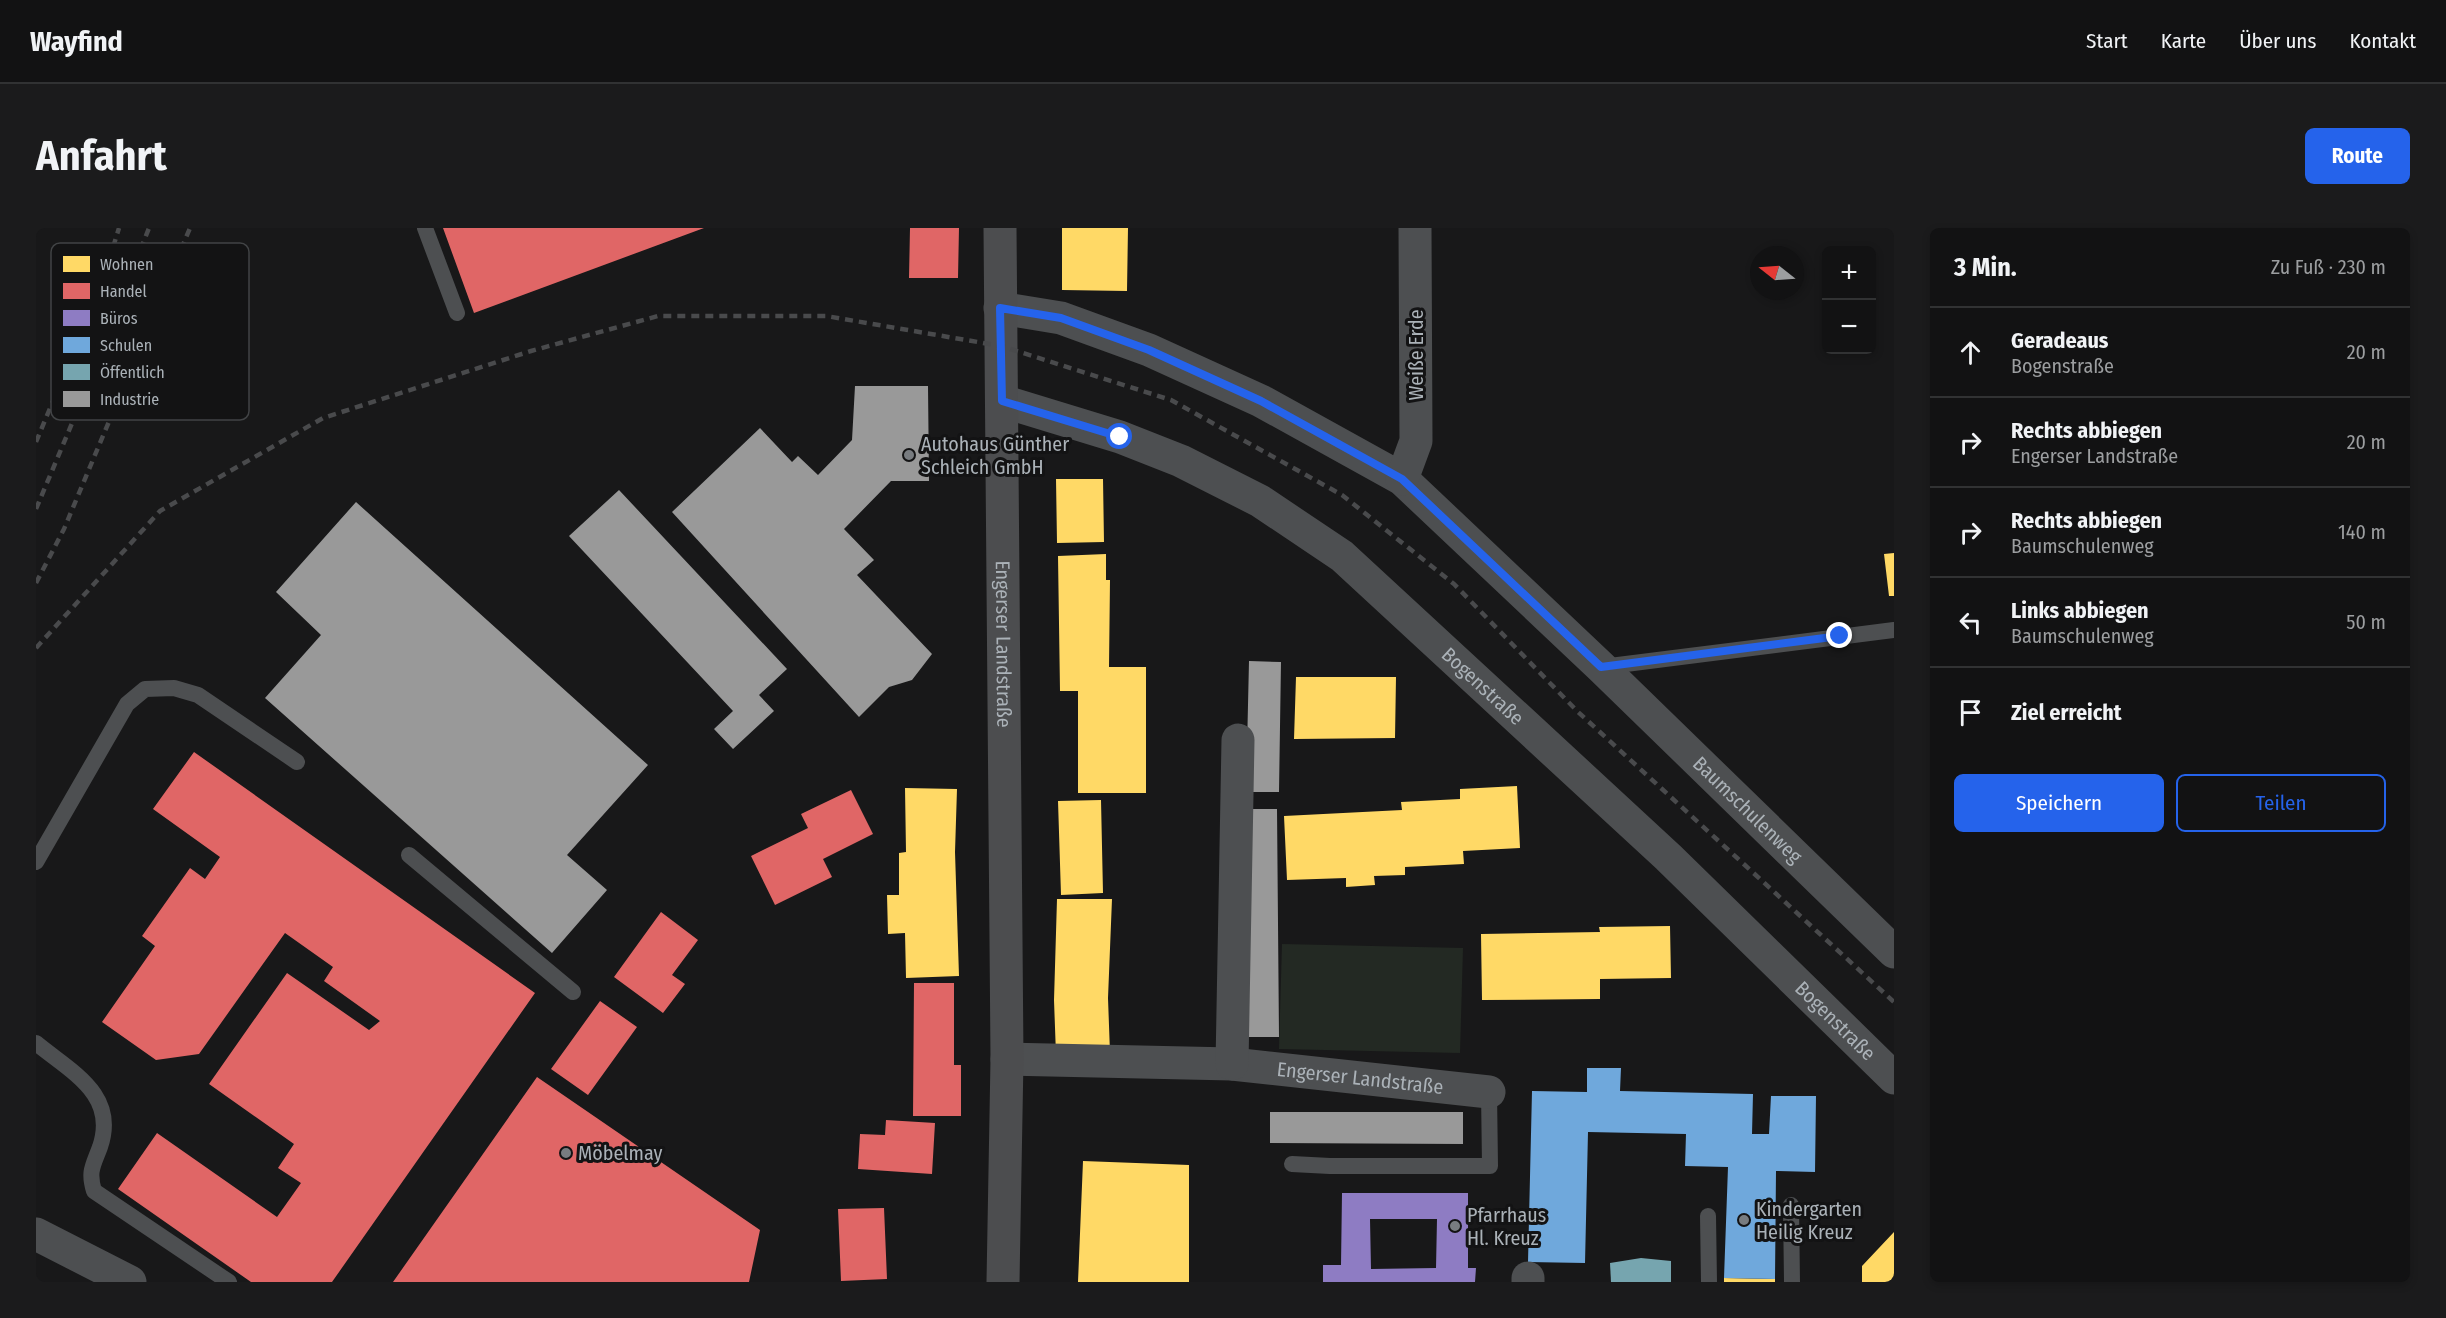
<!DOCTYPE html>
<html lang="de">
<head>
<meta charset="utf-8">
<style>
	body { margin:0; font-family:"Fira Sans Condensed",sans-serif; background:#1b1b1c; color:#f1f3f6 }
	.controls { position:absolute; right:18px; top:18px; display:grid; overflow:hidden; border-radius:9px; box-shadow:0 3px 9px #0003 }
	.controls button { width:54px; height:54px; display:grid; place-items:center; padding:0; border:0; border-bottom:2px solid #313233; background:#121213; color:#f1f3f6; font:30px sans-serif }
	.compass { position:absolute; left:1714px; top:18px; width:54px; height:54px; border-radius:50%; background:#121213; box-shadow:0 3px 9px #0003; rotate:287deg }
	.stop { position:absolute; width:18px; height:18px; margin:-14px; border:4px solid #2563eb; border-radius:50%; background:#fff }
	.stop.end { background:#2563eb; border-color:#fff; box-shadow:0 2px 6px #0008 }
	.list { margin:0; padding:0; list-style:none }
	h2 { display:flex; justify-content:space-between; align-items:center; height:78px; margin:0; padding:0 24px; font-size:26px }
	h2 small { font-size:20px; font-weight:400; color:#9c9ea0 }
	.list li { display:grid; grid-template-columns:39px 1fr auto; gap:18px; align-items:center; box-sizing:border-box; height:90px; padding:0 24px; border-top:2px solid #313233 }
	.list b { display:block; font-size:22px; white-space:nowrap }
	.list p { margin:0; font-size:20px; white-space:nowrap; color:#9c9ea0 }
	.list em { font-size:20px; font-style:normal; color:#9c9ea0 }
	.actions { display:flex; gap:12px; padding:18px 24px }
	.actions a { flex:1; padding:14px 0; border:2px solid #2563eb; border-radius:9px; text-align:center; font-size:21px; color:#2563eb }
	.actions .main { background:#2563eb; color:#fff }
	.icon { flex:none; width:33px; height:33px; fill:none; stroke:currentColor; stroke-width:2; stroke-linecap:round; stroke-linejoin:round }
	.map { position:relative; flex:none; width:1858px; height:1054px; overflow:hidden; border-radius:9px }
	header { display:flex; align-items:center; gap:36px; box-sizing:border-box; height:84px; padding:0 30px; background:#121213; border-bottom:2px solid #313233 }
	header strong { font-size:28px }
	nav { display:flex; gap:33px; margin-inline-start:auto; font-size:21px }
	.intro { display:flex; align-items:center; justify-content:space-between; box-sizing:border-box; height:144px; padding:0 36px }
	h1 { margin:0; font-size:42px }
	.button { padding:15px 27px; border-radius:9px; background:#2563eb; color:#fff; font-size:21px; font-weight:700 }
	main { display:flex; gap:36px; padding:0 36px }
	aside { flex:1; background:#121213; border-radius:9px; box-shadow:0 3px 9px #0003 }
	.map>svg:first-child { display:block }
	.green { fill:#232923 }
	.homes { fill:#ffd966 }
	.shops { fill:#e06666 }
	.offices { fill:#8e7cc3; fill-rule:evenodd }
	.schools { fill:#6fa8dc }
	.public { fill:#76a5af }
	.industry { fill:#999 }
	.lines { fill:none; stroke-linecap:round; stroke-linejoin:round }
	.service { stroke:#4d4f51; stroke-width:16 }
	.minor { stroke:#4d4f51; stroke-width:33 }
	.tertiary { stroke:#4d4f51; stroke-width:33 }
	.secondary { stroke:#4c4d4f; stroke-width:33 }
	.rail { stroke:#494a4c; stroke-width:4.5; stroke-dasharray:8 6; stroke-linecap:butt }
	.route { stroke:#2563eb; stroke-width:8 }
	.poi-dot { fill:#787c80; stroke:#131314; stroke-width:2 }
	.labels { text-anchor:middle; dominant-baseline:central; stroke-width:6; stroke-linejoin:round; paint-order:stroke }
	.street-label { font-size:20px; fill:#abb2b8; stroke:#131314 }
	.poi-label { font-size:20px; fill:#abb2b8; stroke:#131314; text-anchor:start }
	.key { fill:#131314; stroke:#414345; stroke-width:1.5 }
	.key-label { font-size:16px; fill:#abb2b8 }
</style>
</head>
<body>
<header>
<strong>Wayfind</strong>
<nav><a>Start</a><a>Karte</a><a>Über uns</a><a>Kontakt</a></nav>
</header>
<div class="intro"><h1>Anfahrt</h1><a class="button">Route</a></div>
<main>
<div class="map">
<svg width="1858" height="1054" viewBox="0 0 1858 1054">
	<rect width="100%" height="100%" fill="#181819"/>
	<!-- green -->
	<path class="green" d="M 1246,716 L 1427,720 L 1424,825 L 1243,821 Z"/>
	<!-- homes -->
	<path class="homes" d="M 1026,0 L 1092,0 L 1091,63 L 1026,62 Z
		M 1020,251 L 1067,251 L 1068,314 L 1021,315 Z
		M 1858,325 L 1858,368 L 1853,368 L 1848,326 Z
		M 1070,326 L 1070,352 L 1074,352 L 1073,439 L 1110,439 L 1110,565 L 1042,565 L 1042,463 L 1024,463 L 1022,328 Z
		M 1260,449 L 1360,449 L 1359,510 L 1258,511 Z
		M 1481,558 L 1484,620 L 1427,623 L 1428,636 L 1369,639 L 1369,647 L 1338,648 L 1339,657 L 1310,659 L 1310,650 L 1251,652 L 1248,588 L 1366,582 L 1365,574 L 1424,571 L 1424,561 Z
		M 869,560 L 921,561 L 919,624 L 923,748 L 870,750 L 869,705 L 852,706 L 851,667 L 863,667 L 863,625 L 870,624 Z
		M 1065,572 L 1067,665 L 1025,667 L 1022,573 Z
		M 1021,671 L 1076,671 L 1072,770 L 1074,825 L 1020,827 L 1018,772 Z
		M 1634,698 L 1635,750 L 1564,751 L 1564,771 L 1446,772 L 1445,706 L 1564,704 L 1563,699 Z
		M 1047,933 L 1153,937 L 1153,1054 L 1042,1054 Z
		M 1858,1004 L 1858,1054 L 1826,1054 L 1826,1038 Z
		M 1688,1050 L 1739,1051 L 1739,1054 L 1688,1054 Z"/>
	<!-- shops -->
	<path class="shops" d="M 407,0 L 668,0 L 438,85 Z
		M 874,0 L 923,0 L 922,50 L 873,50 Z
		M 158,524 L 499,765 L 296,1054 L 215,1054 L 82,961 L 121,905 L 241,989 L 265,955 L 242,940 L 258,916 L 173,856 L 251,745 L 333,802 L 344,793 L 288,753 L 297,739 L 249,705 L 163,826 L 120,832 L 66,794 L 119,718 L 106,708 L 154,640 L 169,651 L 184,629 L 117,581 Z
		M 815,562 L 837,606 L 787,631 L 796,649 L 739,677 L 715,628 L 772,600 L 765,586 Z
		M 625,684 L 662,712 L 636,747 L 649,756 L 627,785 L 578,749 Z
		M 878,755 L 918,755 L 918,837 L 925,837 L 925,888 L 877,888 Z
		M 564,773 L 601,799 L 552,867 L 515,841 Z
		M 501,849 L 724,1002 L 713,1054 L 357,1054 Z
		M 850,892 L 899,895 L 896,946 L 822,941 L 824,906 L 849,907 Z
		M 848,980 L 851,1051 L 805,1053 L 802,981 Z"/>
	<!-- offices -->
	<path class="offices" d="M 1306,965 L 1432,965 L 1432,1040 L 1440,1040 L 1439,1054 L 1287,1054 L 1287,1037 L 1305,1037 ZM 1334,991 L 1401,991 L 1400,1040 L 1335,1041 Z"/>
	<!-- schools -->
	<path class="schools" d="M 1551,840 L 1585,840 L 1584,863 L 1717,866 L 1716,906 L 1733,906 L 1735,868 L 1780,868 L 1779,944 L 1740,943 L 1739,1051 L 1688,1050 L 1692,939 L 1649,938 L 1650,906 L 1552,904 L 1549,1035 L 1492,1034 L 1496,863 L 1551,864 Z"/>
	<!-- public -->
	<path class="public" d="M 1605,1030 L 1635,1033 L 1635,1054 L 1575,1054 L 1574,1035 Z"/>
	<!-- industry -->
	<path class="industry" d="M 819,158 L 892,158 L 893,253 L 855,253 L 808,301 L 838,332 L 821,347 L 896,426 L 876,452 L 853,459 L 823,489 L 636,284 L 724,200 L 756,234 L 762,228 L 782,247 L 816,212 Z
		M 583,262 L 751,441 L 723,467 L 738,483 L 697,521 L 678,501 L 697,483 L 533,308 Z
		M 320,274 L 612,537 L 531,627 L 571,662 L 516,725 L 229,470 L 285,407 L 240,364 Z
		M 1213,433 L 1245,434 L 1243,564 L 1210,564 Z
		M 1211,581 L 1241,581 L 1243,809 L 1212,809 Z
		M 1234,884 L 1427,884 L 1427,916 L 1234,915 Z"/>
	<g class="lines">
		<!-- service -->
		<path class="service" d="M 389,0 L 421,85
			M 1566,439 L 1858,402
			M 373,627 L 537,764
			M 0,634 L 91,476 L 109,461 L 138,460 L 162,467 L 261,534
			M 0,815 C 35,844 82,866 64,919 C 57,938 52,943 58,963 L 193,1054
			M 1256,936 L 1294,938 L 1454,938 L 1453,864
			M 1755,977 L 1756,1054
			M 1672,988 L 1673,1054"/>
		<!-- minor -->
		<g class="minor">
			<path id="s1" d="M 964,80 L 1025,90 L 1113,122 L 1225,173 L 1366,251 L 1565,439 L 1858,724"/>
			<path id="s2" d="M 966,173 L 1084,209 L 1145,233 L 1224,273 L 1306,328 L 1632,629 L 1858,850"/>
			<path d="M 1366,251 L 1380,213 L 1379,0"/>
			<path id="s3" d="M 971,831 L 1196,836 L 1453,864"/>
			<path d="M 1196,836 L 1202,512"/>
			<path d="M 1492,1050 L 1492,1054"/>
		</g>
		<!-- tertiary -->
		<path class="tertiary" d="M 0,1006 L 94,1054"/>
		<!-- secondary -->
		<path class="secondary" id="s4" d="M 964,0 L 971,831 L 967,1054"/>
		<!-- rail -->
		<path class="rail" d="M 0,214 L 66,55 L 83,0
			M 0,281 L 50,162 L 113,0
			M 0,355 L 28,301 L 154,0
			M 0,420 L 124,283 L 287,190 L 495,123 L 622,88 L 790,88 L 965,118 L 1135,172 L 1306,267 L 1418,356 L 1541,483 L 1858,774"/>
	</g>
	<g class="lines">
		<!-- route -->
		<path class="route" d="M 1084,209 L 966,173 L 964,80 L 1025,90 L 1113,122 L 1225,173 L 1366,251 L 1565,439 L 1804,408"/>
	</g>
	<!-- markers -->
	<g class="poi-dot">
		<circle cx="873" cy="227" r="6"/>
		<circle cx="530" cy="925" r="6"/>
		<circle cx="1708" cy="992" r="6"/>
		<circle cx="1419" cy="998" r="6"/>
	</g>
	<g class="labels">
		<!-- street labels -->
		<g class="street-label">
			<text transform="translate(1380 127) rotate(-90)">Weiße Erde</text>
			<text stroke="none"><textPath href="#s4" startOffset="416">Engerser Landstraße</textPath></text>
			<text stroke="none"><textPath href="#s2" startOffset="568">Bogenstraße</textPath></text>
			<text stroke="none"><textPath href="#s1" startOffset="918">Baumschulenweg</textPath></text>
			<text stroke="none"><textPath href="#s2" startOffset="1054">Bogenstraße</textPath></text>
			<text stroke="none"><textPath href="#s3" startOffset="354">Engerser Landstraße</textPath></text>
		</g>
		<!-- poi labels -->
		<g class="poi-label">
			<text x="885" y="216">Autohaus Günther<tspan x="885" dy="23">Schleich GmbH</tspan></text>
			<text x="542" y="925">Möbelmay</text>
			<text x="1720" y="981">Kindergarten<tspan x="1720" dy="23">Heilig Kreuz</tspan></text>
			<text x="1431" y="987">Pfarrhaus<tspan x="1431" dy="23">Hl. Kreuz</tspan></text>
		</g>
	</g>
	<!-- legend -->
	<rect x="15" y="15" width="198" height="177" rx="9" class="key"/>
	<rect x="27" y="28" width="27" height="16" fill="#ffd966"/>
	<rect x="27" y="55" width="27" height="16" fill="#e06666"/>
	<rect x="27" y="82" width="27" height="16" fill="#8e7cc3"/>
	<rect x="27" y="109" width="27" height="16" fill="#6fa8dc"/>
	<rect x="27" y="136" width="27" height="16" fill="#76a5af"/>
	<rect x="27" y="163" width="27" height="16" fill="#999"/>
	<g class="key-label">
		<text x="64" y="42">Wohnen</text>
		<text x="64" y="69">Handel</text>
		<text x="64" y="96">Büros</text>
		<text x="64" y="123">Schulen</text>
		<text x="64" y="150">Öffentlich</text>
		<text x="64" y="177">Industrie</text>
	</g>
</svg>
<div class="controls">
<button>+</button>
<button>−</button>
</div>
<svg class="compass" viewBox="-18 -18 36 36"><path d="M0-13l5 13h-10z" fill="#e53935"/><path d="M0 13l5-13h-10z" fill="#9c9ea0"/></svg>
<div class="stop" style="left:1084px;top:209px"></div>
<div class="stop end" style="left:1804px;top:408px"></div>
</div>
<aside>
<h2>3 Min.<small>Zu Fuß · 230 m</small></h2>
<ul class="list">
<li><svg class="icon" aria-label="ahead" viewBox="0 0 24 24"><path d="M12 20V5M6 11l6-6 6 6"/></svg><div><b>Geradeaus</b><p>Bogenstraße</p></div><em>20 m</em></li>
<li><svg class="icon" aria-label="right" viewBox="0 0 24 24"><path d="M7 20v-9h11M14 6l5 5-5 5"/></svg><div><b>Rechts abbiegen</b><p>Engerser Landstraße</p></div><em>20 m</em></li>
<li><svg class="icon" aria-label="right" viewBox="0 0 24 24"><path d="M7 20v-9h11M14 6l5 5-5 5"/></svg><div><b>Rechts abbiegen</b><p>Baumschulenweg</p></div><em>140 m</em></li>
<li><svg class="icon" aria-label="left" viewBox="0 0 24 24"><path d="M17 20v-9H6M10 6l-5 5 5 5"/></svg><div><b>Links abbiegen</b><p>Baumschulenweg</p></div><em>50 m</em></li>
<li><svg class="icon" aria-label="arrive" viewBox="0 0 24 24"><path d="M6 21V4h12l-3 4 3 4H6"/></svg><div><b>Ziel erreicht</b></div></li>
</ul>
<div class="actions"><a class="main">Speichern</a><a>Teilen</a></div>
</aside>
</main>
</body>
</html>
